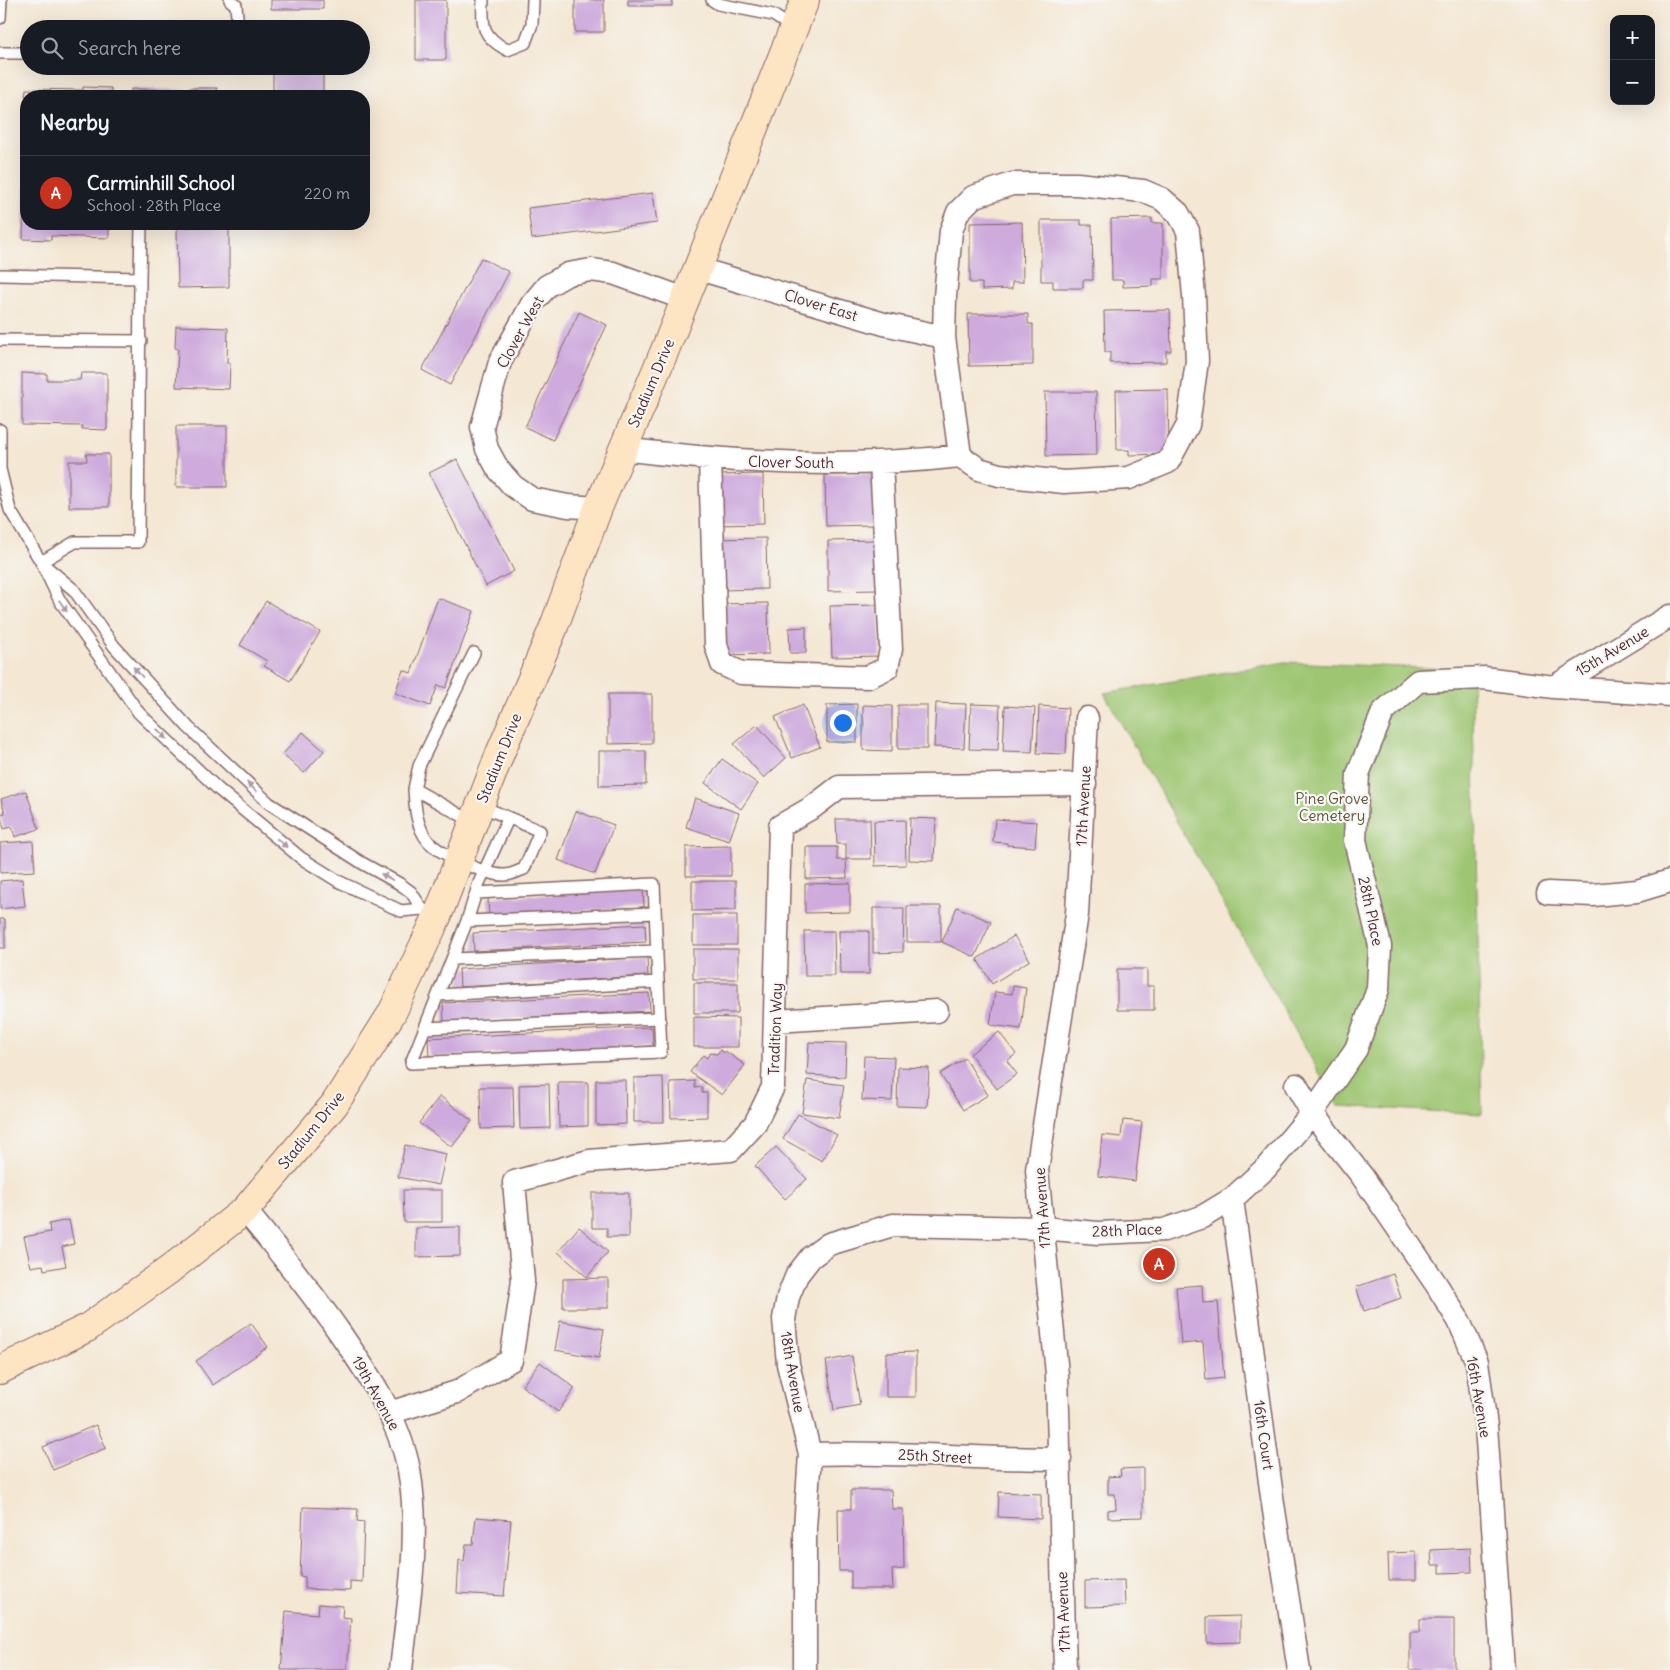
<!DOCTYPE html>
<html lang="en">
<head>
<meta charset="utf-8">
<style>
	body { margin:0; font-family:Delius,sans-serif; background:#20242c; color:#f1f3f6 }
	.controls { position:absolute; right:15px; top:15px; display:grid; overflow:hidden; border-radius:10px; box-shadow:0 5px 20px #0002 }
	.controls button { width:45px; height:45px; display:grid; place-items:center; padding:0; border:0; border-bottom:1px solid #363941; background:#171b24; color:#f1f3f6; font:25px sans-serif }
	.you { position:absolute; left:842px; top:722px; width:18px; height:18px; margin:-12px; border:4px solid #fff; border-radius:50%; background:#1a73e8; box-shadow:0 0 0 8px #1a73e833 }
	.badge { display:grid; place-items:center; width:32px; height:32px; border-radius:50%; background:#c8321e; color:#fff; font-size:16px; font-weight:700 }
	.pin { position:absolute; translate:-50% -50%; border:2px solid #fff; box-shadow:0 1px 5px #0006 }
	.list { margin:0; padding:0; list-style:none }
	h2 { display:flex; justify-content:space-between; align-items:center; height:65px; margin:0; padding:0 20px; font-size:21px }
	h2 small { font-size:16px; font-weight:400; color:#9ea1a6 }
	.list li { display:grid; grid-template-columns:32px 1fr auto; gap:15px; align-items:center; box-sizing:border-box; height:75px; padding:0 20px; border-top:1px solid #363941 }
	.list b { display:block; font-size:19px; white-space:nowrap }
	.list p { margin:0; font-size:16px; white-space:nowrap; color:#9ea1a6 }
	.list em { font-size:16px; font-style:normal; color:#9ea1a6 }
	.icon { flex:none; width:28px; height:28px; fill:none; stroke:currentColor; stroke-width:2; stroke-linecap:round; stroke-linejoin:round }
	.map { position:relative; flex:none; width:1670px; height:1670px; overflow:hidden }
	.search { position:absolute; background:#171b24; box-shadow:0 5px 20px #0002; left:20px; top:20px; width:350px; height:55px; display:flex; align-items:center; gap:12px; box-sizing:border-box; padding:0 18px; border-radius:28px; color:#9ea1a6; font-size:19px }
	.panel { position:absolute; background:#171b24; box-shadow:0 5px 20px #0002; left:20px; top:90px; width:350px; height:140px; border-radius:20px }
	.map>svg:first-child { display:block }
	.green { fill:#9ec672; stroke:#74724e }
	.building { fill:#ceaadd }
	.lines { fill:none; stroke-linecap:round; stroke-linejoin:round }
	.lane-casing { stroke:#866566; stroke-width:14 }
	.street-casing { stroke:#866566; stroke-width:25 }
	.secondary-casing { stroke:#866566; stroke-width:30 }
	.lane { stroke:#fff; stroke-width:11 }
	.street { stroke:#fff; stroke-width:22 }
	.secondary { stroke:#fde5c4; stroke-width:28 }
	.oneway { fill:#ae9aa0 }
	.labels { text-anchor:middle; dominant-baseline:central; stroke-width:4.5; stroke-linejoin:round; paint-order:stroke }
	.street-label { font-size:15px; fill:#4a1f2b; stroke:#f6f6f2 }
	.park-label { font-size:15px; fill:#635140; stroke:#f6f6f2 }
</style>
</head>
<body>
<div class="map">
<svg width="1670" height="1670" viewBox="0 0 1670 1670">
	<rect width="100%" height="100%" fill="#f6f6f2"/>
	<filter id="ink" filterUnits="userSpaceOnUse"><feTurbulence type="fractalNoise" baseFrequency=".02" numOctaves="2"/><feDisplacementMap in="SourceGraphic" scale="10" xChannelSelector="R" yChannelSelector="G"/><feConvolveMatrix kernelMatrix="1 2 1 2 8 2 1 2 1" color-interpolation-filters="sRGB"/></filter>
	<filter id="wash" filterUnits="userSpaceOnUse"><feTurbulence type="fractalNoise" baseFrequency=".0096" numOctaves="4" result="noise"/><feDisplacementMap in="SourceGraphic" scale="20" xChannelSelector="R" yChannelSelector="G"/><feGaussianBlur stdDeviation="1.12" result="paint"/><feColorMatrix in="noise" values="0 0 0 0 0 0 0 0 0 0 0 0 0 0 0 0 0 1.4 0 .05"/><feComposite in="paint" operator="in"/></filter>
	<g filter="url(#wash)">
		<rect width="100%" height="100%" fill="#f4e7d3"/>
		<!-- green -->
		<path class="green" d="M 1285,662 L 1472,670 L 1482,1114 L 1338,1106 L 1104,693 Z"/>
		<g id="blocks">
			<!-- building -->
			<path class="building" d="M 271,0 L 323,0 L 323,9 L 271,9 Z
				M 416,0 L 446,0 L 446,60 L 416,60 Z
				M 575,0 L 604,0 L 604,32 L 575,32 Z
				M 628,0 L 672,0 L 672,6 L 628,6 Z
				M 273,66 L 323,66 L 323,96 L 273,96 Z
				M 83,87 L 111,88 L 111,96 L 25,96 L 26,89 L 83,90 Z
				M 191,88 L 217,88 L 217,96 L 131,96 L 131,89 L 191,90 Z
				M 24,187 L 26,187 L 26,224 L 109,224 L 109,238 L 51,236 L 51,240 L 23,239 Z
				M 653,193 L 657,223 L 532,239 L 528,208 Z
				M 1152,218 L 1152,223 L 1163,223 L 1163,279 L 1153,279 L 1153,286 L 1123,287 L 1123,280 L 1112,280 L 1111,219 Z
				M 1041,220 L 1081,220 L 1081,225 L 1092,225 L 1093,280 L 1083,280 L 1083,288 L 1053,288 L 1053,281 L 1041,281 Z
				M 1022,222 L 1023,282 L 1012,282 L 1012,289 L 982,290 L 982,283 L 970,283 L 970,223 Z
				M 177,227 L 229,227 L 229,287 L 178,288 Z
				M 481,258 L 509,272 L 450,385 L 422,370 Z
				M 1170,310 L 1171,351 L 1166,351 L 1166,362 L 1110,363 L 1110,352 L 1105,352 L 1104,311 Z
				M 579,312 L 607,325 L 553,440 L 525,427 Z
				M 968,314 L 1028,314 L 1028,324 L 1033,324 L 1033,365 L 969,366 Z
				M 176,326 L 228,328 L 227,363 L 230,363 L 229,389 L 176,387 L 178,349 L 175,348 Z
				M 22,373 L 47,374 L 47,380 L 80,380 L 81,373 L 107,373 L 107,430 L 82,429 L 82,426 L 22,425 Z
				M 1168,389 L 1169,454 L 1129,455 L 1129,450 L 1117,450 L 1116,390 Z
				M 1045,392 L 1096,392 L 1097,455 L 1046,456 Z
				M 176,426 L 227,426 L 227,487 L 176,487 Z
				M 86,454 L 109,454 L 109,507 L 69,507 L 69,461 L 87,461 Z
				M 457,459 L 514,571 L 486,586 L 429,473 Z
				M 763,474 L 764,524 L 715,525 L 714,475 Z
				M 874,474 L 875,525 L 826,526 L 825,475 Z
				M 766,538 L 767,589 L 718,590 L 717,539 Z
				M 876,540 L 877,590 L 828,591 L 828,541 Z
				M 438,598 L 474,611 L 446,688 L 438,685 L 430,706 L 395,693 L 403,670 L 411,673 Z
				M 266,601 L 320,632 L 290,681 L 264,666 L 267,661 L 240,645 Z
				M 768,603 L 769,654 L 721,655 L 720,604 Z
				M 879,605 L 880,656 L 832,657 L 830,606 Z
				M 806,627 L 806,653 L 790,653 L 789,628 Z
				M 608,694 L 652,694 L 652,743 L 608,744 Z
				M 936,703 L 966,704 L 964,748 L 934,747 Z
				M 857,704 L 857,742 L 827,742 L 827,705 Z
				M 971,704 L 1000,705 L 998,750 L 969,749 Z
				M 803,705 L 820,747 L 792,758 L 775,717 Z
				M 863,705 L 892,706 L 892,751 L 863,750 Z
				M 898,705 L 927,705 L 927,749 L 898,749 Z
				M 1005,706 L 1035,708 L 1032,752 L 1003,751 Z
				M 1039,706 L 1068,708 L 1066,754 L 1037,753 Z
				M 757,725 L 786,758 L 764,778 L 734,744 Z
				M 303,732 L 324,751 L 304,773 L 283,754 Z
				M 599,751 L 646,751 L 646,785 L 599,786 Z
				M 722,759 L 758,784 L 741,809 L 705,783 Z
				M 26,791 L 39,829 L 15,837 L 12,827 L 4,829 L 0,814 L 5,813 L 1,799 Z
				M 695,798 L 739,813 L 729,841 L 686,827 Z
				M 576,811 L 614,825 L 595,874 L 558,860 Z
				M 910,818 L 936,819 L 934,861 L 909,860 Z
				M 836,819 L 870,819 L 871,859 L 846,859 L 846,844 L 837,844 Z
				M 995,819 L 1037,822 L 1035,847 L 1007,845 L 1007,843 L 993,842 Z
				M 905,820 L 906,865 L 875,866 L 874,821 Z
				M 33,841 L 35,871 L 0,873 L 0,843 Z
				M 731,846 L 731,876 L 686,876 L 686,847 Z
				M 806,847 L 837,847 L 837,860 L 846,860 L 847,878 L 806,879 Z
				M 22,879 L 25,906 L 0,909 L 0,881 Z
				M 692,881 L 736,881 L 736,910 L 692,911 Z
				M 850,883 L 850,912 L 805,913 L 805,884 Z
				M 643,890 L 644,907 L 489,916 L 488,898 Z
				M 907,906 L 941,906 L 941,942 L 907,942 Z
				M 957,907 L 991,922 L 975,957 L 942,942 Z
				M 873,908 L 904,908 L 903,952 L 873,953 Z
				M 693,915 L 737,915 L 737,945 L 693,945 Z
				M 0,919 L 5,919 L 5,948 L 0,948 Z
				M 645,924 L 646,942 L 474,951 L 473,933 Z
				M 804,931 L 834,931 L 835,976 L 805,976 Z
				M 839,931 L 869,931 L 869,974 L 840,974 Z
				M 1014,936 L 1030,960 L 992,984 L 977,959 Z
				M 693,949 L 738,949 L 738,979 L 693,979 Z
				M 647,957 L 648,976 L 460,987 L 459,969 Z
				M 1117,969 L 1147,969 L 1147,986 L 1154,986 L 1154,1010 L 1117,1010 Z
				M 694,983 L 738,983 L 738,1013 L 694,1013 Z
				M 1013,986 L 1026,988 L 1021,1029 L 990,1025 L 995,992 L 1012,994 Z
				M 649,993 L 650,1011 L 444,1022 L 443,1003 Z
				M 694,1017 L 738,1018 L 738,1047 L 694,1047 Z
				M 652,1027 L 653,1046 L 429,1057 L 428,1038 Z
				M 999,1032 L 1016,1054 L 1007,1061 L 1017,1074 L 997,1089 L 970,1054 Z
				M 809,1042 L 846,1043 L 845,1077 L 807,1075 Z
				M 720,1050 L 724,1053 L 725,1051 L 745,1065 L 722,1095 L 690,1072 L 703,1055 L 707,1058 L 710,1053 L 717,1054 Z
				M 864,1056 L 894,1057 L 892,1101 L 862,1100 Z
				M 965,1058 L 988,1095 L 963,1110 L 940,1074 Z
				M 898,1067 L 929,1068 L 927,1107 L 897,1106 Z
				M 663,1077 L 664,1122 L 634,1122 L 634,1078 Z
				M 596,1080 L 625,1080 L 626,1124 L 596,1125 Z
				M 807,1080 L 844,1085 L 839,1118 L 802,1113 Z
				M 695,1081 L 695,1088 L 702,1087 L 702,1093 L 707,1093 L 707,1117 L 671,1118 L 670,1082 Z
				M 558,1082 L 588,1082 L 588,1126 L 559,1127 Z
				M 549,1084 L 550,1128 L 520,1129 L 519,1085 Z
				M 480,1087 L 513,1087 L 514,1128 L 481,1129 Z
				M 440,1096 L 472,1121 L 452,1147 L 419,1123 Z
				M 798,1114 L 837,1135 L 822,1161 L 783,1139 Z
				M 1123,1120 L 1142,1122 L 1135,1181 L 1098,1176 L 1102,1135 L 1121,1137 Z
				M 405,1145 L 446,1154 L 439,1185 L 398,1177 Z
				M 776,1147 L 807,1179 L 785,1199 L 755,1166 Z
				M 403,1190 L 442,1190 L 442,1222 L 404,1222 Z
				M 592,1193 L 629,1193 L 629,1237 L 607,1237 L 607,1228 L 592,1228 Z
				M 69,1220 L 74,1244 L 62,1247 L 66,1266 L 44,1270 L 43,1265 L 31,1267 L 24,1237 L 50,1232 L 49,1224 Z
				M 460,1227 L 460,1256 L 416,1257 L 416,1228 Z
				M 579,1227 L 608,1252 L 587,1277 L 558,1252 Z
				M 1393,1274 L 1401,1298 L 1364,1311 L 1356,1287 Z
				M 608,1278 L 608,1308 L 563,1308 L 563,1279 Z
				M 1202,1285 L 1203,1303 L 1218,1302 L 1224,1378 L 1206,1380 L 1203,1342 L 1181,1344 L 1176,1287 Z
				M 560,1321 L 604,1329 L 599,1358 L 555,1350 Z
				M 251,1323 L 268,1347 L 213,1385 L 196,1361 Z
				M 916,1352 L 916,1397 L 886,1397 L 886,1353 Z
				M 852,1356 L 860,1405 L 834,1410 L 826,1361 Z
				M 540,1362 L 575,1388 L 558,1412 L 522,1386 Z
				M 96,1425 L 106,1448 L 53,1470 L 43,1447 Z
				M 1143,1468 L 1143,1517 L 1108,1518 L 1108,1510 L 1116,1509 L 1115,1494 L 1108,1494 L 1108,1477 L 1121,1476 L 1120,1469 Z
				M 851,1490 L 891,1490 L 892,1509 L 903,1509 L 904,1569 L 892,1570 L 893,1589 L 851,1589 L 851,1571 L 839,1571 L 838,1509 L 851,1509 Z
				M 999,1492 L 1041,1494 L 1041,1519 L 998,1517 Z
				M 303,1507 L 358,1509 L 357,1521 L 364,1522 L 362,1582 L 350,1581 L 350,1591 L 305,1589 L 305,1577 L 300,1576 Z
				M 476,1517 L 511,1520 L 504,1596 L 457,1593 L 459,1560 L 464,1561 L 466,1544 L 473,1544 Z
				M 1471,1548 L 1472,1572 L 1440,1573 L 1440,1565 L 1432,1565 L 1431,1550 Z
				M 1416,1552 L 1416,1580 L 1389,1580 L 1388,1553 Z
				M 1124,1580 L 1125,1606 L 1085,1607 L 1085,1581 Z
				M 319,1604 L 343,1606 L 342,1617 L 351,1618 L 347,1670 L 281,1670 L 286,1611 L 318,1614 Z
				M 1240,1616 L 1240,1642 L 1207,1643 L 1207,1617 Z
				M 1420,1619 L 1454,1619 L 1454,1670 L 1410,1670 L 1410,1632 L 1420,1632 Z"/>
		</g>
	</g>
	<g filter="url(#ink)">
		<use href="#blocks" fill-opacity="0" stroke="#866566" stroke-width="1"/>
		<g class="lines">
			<!-- lane casing -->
			<g class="lane-casing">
				<path id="lane" d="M 230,0 L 236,5 L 238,29
					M 483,0 C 482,27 482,36 507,50 L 525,43 L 532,24 L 533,0
					M 712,0 L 718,4 L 773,15 L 793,28
					M 0,18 L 1,0
					M 0,53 L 29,53
					M 0,275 L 140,278 L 138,542 L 75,542 L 41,562
					M 140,278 L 141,224
					M 0,340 L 141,341
					M 0,430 L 0,469 L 10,510 L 41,562 L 60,601 L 139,713 L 218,789 L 301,858 L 338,881 L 401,911 L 422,909
					M 44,565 L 74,590 L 114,646 L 188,727 L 269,803 L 362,863 L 400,884 L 411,892 L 422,909 L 427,911
					M 414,789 C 415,807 416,826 428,841 C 439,854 488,876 505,875 C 511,875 518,871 524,869 L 540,831 L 481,806
					M 473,822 L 414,789 L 419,766 L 474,653
					M 476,893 L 654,884 L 661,1052 L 411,1063 L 467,921 L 479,883 L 508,819
					M 467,921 L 655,913
					M 452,959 L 657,951
					M 438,995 L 658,982
					M 425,1028 L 659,1018"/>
			</g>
			<!-- street casing -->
			<g class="street-casing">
				<path id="street" d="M 1012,184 L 1077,184 L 1143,191 L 1162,199 L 1178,213 L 1188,231 L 1194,296 L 1197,361 L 1188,425 L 1168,462 L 1129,478 L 1064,482 L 999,475 L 979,469 L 960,456 L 944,337 L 945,297 L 951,231 L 958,212 L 973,197 Z
					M 699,269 L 884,324 L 944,337
					M 622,449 C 734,463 847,469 960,456
					M 710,459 L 716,645 L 722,664 L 741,673 L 868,677 L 887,668 L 891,649 L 881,462
					M 598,508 L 568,506 L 532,499 L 513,486 L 498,469 L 487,449 L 482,427 L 500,362 L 532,304 L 547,286 L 568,274 L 591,270 L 613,273 L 685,299
					M 1554,687 L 1670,616
					M 1548,893 L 1593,895 L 1637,891 L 1670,881
					M 775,1021 L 937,1011
					M 1296,1085 L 1312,1113 L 1362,1176 L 1436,1284 L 1459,1321 L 1477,1362 L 1486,1426 L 1503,1670
					M 1232,1199 L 1273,1504 L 1299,1670
					M 245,1210 C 278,1250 310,1290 340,1333 C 369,1375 399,1419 409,1470 C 421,1536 408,1605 401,1670
					M 389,1413 L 457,1392 L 511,1360 L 523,1281 L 514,1182 L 589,1161 L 731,1150 L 755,1124 L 773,1087 L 780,826 L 813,807 L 839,787 L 1085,784
					M 810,1454 C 894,1451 977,1459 1060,1459
					M 805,1670 L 805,1528 L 810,1454 L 788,1364 L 784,1319 L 788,1297 L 797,1275 L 811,1257 L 829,1244 L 893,1225 L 1042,1228 L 1098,1233 L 1164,1230 L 1202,1217 L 1232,1199 L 1266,1168 L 1312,1113 L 1356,1049 L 1378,989 L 1380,946 L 1355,840 L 1358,774 L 1383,712 L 1418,681 L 1484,678 L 1554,687 L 1670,695
					M 1065,1670 L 1057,1374 L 1037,1170 L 1077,914 L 1087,718"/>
			</g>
			<!-- secondary casing -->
			<g class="secondary-casing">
				<path id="secondary" d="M 0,1370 L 87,1328 L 169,1270 L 245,1210 L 334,1105 L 392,1013 L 437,917 L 501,751 L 553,629 L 598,508 L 665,350 L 805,0"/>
			</g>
			<!-- lane -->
			<use href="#lane" class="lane"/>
			<!-- street -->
			<use href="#street" class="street"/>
			<!-- secondary -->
			<use href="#secondary" class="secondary"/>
		</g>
		<!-- one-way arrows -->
		<defs><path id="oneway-solid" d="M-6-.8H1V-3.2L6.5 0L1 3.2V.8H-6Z" transform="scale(1.25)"/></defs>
		<g class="oneway">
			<use href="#oneway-solid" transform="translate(63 606) rotate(56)"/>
			<use href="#oneway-solid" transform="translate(138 672) rotate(-132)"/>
			<use href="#oneway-solid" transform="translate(162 734) rotate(45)"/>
			<use href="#oneway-solid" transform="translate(252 787) rotate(-137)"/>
			<use href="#oneway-solid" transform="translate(282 843) rotate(40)"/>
			<use href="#oneway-solid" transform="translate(387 877) rotate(-152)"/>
		</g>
	</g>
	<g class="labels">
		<!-- street labels -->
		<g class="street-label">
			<text transform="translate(821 305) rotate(17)">Clover East</text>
			<text transform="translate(520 332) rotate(-61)">Clover West</text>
			<text transform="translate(651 383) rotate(-67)">Stadium Drive</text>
			<text transform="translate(791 462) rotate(1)">Clover South</text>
			<text transform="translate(1612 651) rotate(-31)">15th Avenue</text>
			<text transform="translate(499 758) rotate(-68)">Stadium Drive</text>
			<text transform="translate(1083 806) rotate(-87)">17th Avenue</text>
			<text transform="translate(1371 911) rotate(78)">28th Place</text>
			<text transform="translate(775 1029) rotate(-88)">Tradition Way</text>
			<text transform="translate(311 1130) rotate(-51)">Stadium Drive</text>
			<text transform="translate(1042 1208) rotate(-94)">17th Avenue</text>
			<text transform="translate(1127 1230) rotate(-2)">28th Place</text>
			<text transform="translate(793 1372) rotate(80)">18th Avenue</text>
			<text transform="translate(376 1393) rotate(61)">19th Avenue</text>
			<text transform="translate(1479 1397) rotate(80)">16th Avenue</text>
			<text transform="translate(1264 1435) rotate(82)">16th Court</text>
			<text transform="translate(935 1456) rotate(3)">25th Street</text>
			<text transform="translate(1063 1612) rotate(-92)">17th Avenue</text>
		</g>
		<!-- park labels -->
		<g class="park-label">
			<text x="1332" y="798">Pine Grove<tspan x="1332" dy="17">Cemetery</tspan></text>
		</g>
	</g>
</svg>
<div class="controls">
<button>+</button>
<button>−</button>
</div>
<div class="you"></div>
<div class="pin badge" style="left:1159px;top:1264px">A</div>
<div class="search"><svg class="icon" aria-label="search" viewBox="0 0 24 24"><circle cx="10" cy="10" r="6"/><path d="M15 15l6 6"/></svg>Search here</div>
<section class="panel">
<h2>Nearby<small></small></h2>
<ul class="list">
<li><span class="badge">A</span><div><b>Carminhill School</b><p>School · 28th Place</p></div><em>220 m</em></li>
</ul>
</section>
</div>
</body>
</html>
